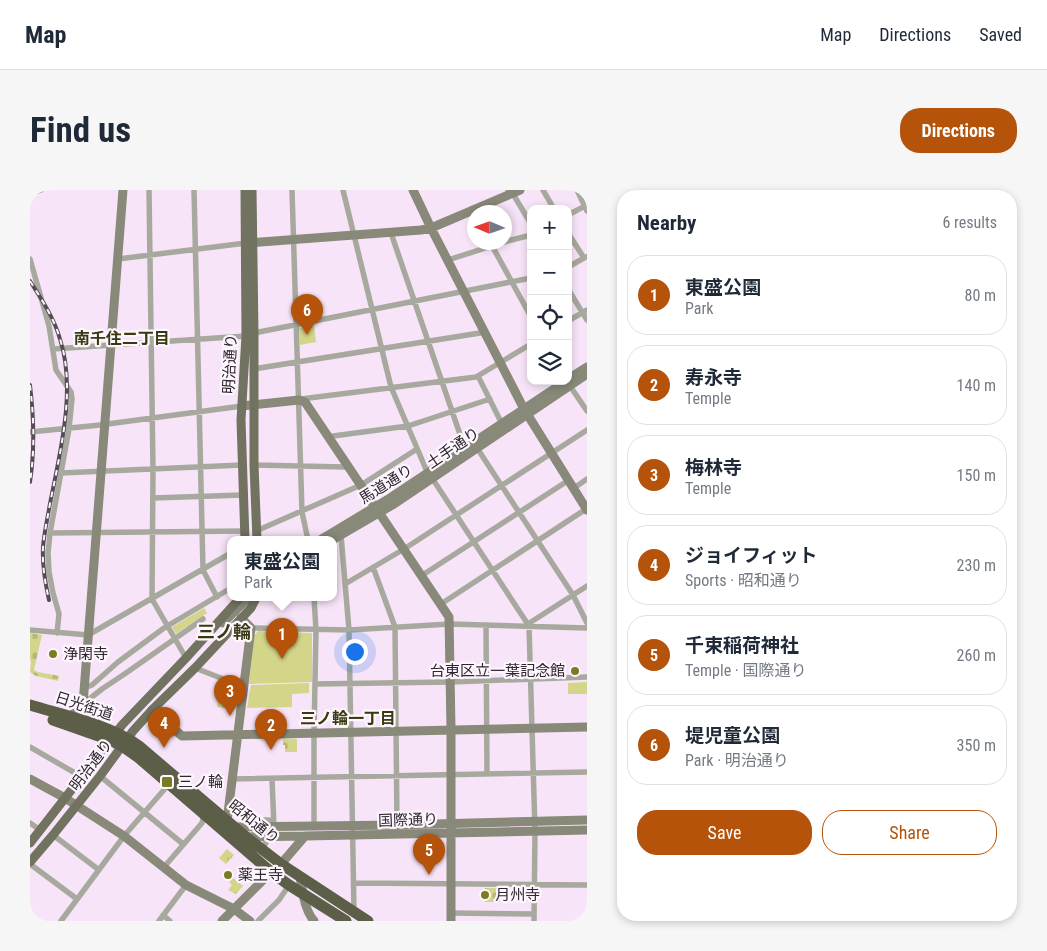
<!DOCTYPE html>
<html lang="en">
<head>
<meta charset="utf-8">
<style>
	body { margin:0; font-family:"Roboto Condensed","Noto Sans JP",sans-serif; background:#f6f6f7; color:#1f2937 }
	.controls { position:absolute; right:15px; top:15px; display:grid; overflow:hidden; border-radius:10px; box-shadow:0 2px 8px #0003 }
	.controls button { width:45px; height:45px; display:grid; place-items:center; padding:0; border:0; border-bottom:1px solid #e0e1e3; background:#fff; color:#1f2937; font:25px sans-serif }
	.compass { position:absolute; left:437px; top:15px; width:45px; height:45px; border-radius:50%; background:#fff; box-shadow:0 2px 8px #0003; rotate:272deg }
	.you { position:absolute; left:324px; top:461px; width:18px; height:18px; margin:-12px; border:4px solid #fff; border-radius:50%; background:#1a73e8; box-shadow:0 0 0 8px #1a73e833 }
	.badge { display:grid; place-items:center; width:32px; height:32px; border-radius:50%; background:#b45309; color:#fff; font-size:16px; font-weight:700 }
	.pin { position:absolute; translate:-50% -41px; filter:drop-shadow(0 1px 2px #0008) }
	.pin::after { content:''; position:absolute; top:26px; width:18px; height:15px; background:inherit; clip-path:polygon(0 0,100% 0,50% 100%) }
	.popup { position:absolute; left:197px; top:346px; width:110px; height:65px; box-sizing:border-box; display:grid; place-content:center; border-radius:10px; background:#fff; filter:drop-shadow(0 1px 4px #0005); font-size:16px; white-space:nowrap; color:#747a83 }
	.popup b { font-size:19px; color:#1f2937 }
	.popup::after { content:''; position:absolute; left:50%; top:100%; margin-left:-10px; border:10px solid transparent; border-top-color:#fff }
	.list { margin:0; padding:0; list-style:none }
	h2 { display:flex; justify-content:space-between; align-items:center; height:65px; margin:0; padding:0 20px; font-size:21px }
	h2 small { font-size:16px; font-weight:400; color:#747a83 }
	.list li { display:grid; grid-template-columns:32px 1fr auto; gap:15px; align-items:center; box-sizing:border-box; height:80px; margin:0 10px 10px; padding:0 10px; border:1px solid #e0e1e3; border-radius:20px }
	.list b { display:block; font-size:19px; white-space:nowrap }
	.list p { margin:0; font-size:16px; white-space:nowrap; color:#747a83 }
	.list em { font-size:16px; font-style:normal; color:#747a83 }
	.actions { display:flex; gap:10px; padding:15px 20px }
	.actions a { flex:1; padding:11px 0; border:1px solid #b45309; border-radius:20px; text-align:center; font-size:18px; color:#b45309 }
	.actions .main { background:#b45309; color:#fff }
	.icon { flex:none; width:28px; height:28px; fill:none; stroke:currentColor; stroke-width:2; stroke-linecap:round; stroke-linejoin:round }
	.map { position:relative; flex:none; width:557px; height:731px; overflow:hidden; border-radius:20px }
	header { display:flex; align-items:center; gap:30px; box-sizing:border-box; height:70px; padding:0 25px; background:#fff; border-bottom:1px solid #e0e1e3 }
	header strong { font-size:24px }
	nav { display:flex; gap:28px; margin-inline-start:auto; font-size:18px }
	.intro { display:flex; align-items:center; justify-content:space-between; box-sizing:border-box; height:120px; padding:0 30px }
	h1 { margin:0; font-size:35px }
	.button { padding:12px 22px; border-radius:20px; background:#b45309; color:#fff; font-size:18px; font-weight:700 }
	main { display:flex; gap:30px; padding:0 30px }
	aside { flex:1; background:#fff; border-radius:20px; box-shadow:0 2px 8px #0003 }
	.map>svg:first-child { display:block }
	.grass { fill:url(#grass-tufts) }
	.cemetery { fill:url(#cemetery-stones) }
	.park { fill:#d3d589 }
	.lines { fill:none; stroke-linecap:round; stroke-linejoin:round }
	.street { stroke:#a8a99e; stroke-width:5.5 }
	.secondary { stroke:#888979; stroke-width:9 }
	.primary { stroke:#71725f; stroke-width:9 }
	.highway { stroke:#5d5e48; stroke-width:11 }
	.rail-casing { stroke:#564c56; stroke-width:4 }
	.rail { stroke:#fef6fe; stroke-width:2; stroke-dasharray:5.5; stroke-linecap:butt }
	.poi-dot { fill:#7b7b23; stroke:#fef6fe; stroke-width:2 }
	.labels { text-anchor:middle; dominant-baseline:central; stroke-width:4.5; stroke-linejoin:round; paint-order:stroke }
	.street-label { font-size:15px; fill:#2d262d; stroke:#fef6fe }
	.poi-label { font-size:15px; fill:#2d262d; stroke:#fef6fe; text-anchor:start }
	.neighbourhood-label { font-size:16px; font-weight:bold; fill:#39390f; stroke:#fef6fe }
	.quarter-label { font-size:18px; font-weight:bold; fill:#39390f; stroke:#fef6fe }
</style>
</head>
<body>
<header>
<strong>Map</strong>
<nav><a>Map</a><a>Directions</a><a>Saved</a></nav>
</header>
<div class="intro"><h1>Find us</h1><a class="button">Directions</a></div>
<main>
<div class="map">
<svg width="557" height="731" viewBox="0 0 557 731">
	<defs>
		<pattern id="grass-tufts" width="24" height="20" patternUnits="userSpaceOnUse" patternTransform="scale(1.25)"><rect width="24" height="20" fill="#d3d589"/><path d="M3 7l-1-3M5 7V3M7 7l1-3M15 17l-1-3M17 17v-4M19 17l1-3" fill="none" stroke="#b5b777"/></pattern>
		<pattern id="cemetery-stones" width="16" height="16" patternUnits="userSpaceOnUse" patternTransform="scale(1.25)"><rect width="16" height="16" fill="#d3d589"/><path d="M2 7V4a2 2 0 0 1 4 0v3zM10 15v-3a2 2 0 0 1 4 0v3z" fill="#b5b777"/></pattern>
	</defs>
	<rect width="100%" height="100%" fill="#f8e4f8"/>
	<!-- grass -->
	<path class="grass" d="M 197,659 L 204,665 L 196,674 L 189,668 Z"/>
	<!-- cemetery -->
	<path class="cemetery" d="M 0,443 L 12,445 L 4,480 L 8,482 L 29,486 L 28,491 L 6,486 L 0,482 L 1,471 L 0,470 Z
		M 188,507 L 207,509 L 206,519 L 187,517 Z
		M 253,548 L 267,549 L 267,562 L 255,562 L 255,555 L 253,555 Z
		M 203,688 L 213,696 L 206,704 L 198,700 L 202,695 L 199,692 Z
		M 455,698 L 471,698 L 470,712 L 455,712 Z"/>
	<!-- park -->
	<path class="park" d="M 284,135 L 286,152 L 270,155 L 269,138 Z
		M 174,418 L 177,423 L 146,444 L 142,437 Z
		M 228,441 L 282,443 L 282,492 L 219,494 L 224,446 Z
		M 557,492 L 557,504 L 538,504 L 538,493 Z
		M 279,493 L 279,503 L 262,504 L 262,517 L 217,518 L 221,495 Z"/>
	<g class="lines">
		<!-- street -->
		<path class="street" d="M 119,0 L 123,279 L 122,409 L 156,468
			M 164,0 L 173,380 L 187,407
			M 262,0 L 272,322 L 278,350
			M 313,0 L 361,197 L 398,284
			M 478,0 L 483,4 L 501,34
			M 513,0 L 524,19
			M 547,0 L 557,21
			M 0,3 L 11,0
			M 538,25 L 557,15
			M 361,43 L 435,259
			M 538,43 L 554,68
			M 460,52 L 501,127
			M 474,52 L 501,45
			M 0,69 L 19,136 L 26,180 L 41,202 L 42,209 L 39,239 L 20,343 L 18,363 L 19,382 L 23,403 L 29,424 L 27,443
			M 88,69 L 216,53
			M 418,70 L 474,52
			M 538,77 L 556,67
			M 538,99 L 557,130
			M 538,131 L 557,120
			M 23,159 L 216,146 L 229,142 L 501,88
			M 223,179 L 450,143 L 454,141
			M 448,186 L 472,234
			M 540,196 L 557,221
			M 271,209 L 446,187 L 501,154
			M 0,242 L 70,235 L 212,216
			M 299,248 L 303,246 L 378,236 L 460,209
			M 447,258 L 543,405 L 557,433
			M 224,275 L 315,277 L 318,276
			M 31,283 L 212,275
			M 402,288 L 499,436 L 505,641 L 504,731
			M 544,298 L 557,289
			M 123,308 L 213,305
			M 226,341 L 331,295 L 387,259
			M 20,343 L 215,341
			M 311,345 L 319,440 L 324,722
			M 343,377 L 365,437 L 367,635
			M 391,386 L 539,290
			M 315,394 L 374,359 L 557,240
			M 411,414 L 556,319
			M 456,435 L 457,584
			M 499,436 L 501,432 L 557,396
			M 221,438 L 319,440 L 420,434 L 557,438
			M 0,440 L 58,445 L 201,363
			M 165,478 L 214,497
			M 285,494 L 420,492 L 557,487
			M 54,498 L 62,495 L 88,472 L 134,438 L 201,398
			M 53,514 L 72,499 L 96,483 L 173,429
			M 0,557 L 52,587
			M 70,586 L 153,654
			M 202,589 L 557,582
			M 242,589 L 244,637
			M 0,633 L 10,640
			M 284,636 L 284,544 L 286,440 L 284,408
			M 23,645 L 69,680
			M 230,659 L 236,653 L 235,630 L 239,630
			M 0,674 L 47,709
			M 134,677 L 172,633 L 174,624
			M 324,693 L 557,695
			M 421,723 L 504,724
			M 133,725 L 140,731
			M 31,731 L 94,646 L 139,594
			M 129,731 L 156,695
			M 228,731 L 249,710 L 259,695"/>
		<!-- secondary -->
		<path class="secondary" d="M 383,0 L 401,38 L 494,219 L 557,320
			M 216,53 L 391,40 L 401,38 L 490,0
			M 538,189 L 557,177
			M 212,216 L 269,210 L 275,212 L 419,427 L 421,539 L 421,731
			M 290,350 L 360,308 L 536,191
			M 302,350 L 364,314 L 557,184
			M 193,433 L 218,408
			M 122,520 L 152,546 L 557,537
			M 40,527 L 53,514 L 93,0
			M 0,589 L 35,608 L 94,646 L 156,695 L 204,719 L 220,731
			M 197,631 L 221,438 L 211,428
			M 204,637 L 367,635 L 557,630
			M 215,647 L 275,646 L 557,640
			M 251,674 L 275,646
			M 270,687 C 273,702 274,719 284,731
			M 192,731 L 241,682"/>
		<!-- primary -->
		<path class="primary" d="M 215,0 L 216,146 L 211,230 L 215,350
			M 222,0 L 224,143 L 224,275 L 227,350
			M 0,653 L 92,535 L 156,468 L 210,408
			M 0,672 L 23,645 L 70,586 L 103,541 L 122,520 L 165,478 L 221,418 L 226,408"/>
		<!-- highway -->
		<path class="highway" d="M 0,515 C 36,526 78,534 109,556 L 216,647 L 251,674 L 338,731
			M 23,530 L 80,550 L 92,556 L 109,568 L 241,682 L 259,695 L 316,731"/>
		<!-- rail casing -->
		<g class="rail-casing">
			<path id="rail" d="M 0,91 C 12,110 24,128 30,149 C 47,201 29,266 19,319 C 17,331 14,344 13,357 C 12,375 15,392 19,410
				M 0,195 C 4,228 5,259 0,292"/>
		</g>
		<!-- rail -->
		<use href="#rail" class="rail"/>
	</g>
	<!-- markers -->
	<g class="poi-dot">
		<circle cx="23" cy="464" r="5"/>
		<circle cx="545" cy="481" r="5"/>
		<rect x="131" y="586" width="12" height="12" rx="2.5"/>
		<circle cx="198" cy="685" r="5"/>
		<circle cx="455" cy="705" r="5"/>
	</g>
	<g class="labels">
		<!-- street labels -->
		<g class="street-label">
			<text transform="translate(200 174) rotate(-87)">明治通り</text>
			<text transform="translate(423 258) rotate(-34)">土手通り</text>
			<text transform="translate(356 294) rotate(-32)">馬道通り</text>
			<text transform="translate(54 516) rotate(18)">日光街道</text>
			<text transform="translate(61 575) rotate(-53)">明治通り</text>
			<text transform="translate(378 630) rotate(-2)">国際通り</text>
			<text transform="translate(224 632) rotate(39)">昭和通り</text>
		</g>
		<!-- poi labels -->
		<g class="poi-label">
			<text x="33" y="464">浄閑寺</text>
			<text x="535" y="481" text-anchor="end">台東区立一葉記念館</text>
			<text x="148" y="592">三ノ輪</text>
			<text x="208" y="685">薬王寺</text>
			<text x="465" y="705">月州寺</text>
		</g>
		<!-- neighbourhood labels -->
		<g class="neighbourhood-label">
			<text x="92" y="148">南千住二丁目</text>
			<text x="318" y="528">三ノ輪一丁目</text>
		</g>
		<!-- quarter labels -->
		<g class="quarter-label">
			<text x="194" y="441">三ノ輪</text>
		</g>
	</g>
</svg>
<div class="controls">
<button>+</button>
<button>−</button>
<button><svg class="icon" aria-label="locate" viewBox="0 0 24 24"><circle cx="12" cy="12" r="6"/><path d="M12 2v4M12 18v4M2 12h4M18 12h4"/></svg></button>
<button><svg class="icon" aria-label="layers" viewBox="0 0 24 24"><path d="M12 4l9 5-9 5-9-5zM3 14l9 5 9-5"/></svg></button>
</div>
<svg class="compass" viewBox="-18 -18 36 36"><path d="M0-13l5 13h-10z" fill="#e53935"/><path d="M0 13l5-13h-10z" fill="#747a83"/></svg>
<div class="you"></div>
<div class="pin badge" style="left:252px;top:469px">1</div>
<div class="popup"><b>東盛公園</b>Park</div>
<div class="pin badge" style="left:241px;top:560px">2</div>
<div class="pin badge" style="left:200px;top:526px">3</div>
<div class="pin badge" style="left:134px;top:558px">4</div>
<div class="pin badge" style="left:399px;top:685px">5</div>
<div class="pin badge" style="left:277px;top:145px">6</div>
</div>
<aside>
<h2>Nearby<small>6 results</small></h2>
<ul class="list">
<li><span class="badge">1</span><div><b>東盛公園</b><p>Park</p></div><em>80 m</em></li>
<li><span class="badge">2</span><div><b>寿永寺</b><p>Temple</p></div><em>140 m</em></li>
<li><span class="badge">3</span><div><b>梅林寺</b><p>Temple</p></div><em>150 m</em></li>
<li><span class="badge">4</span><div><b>ジョイフィット</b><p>Sports · 昭和通り</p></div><em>230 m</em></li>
<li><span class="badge">5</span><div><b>千束稲荷神社</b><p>Temple · 国際通り</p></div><em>260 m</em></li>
<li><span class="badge">6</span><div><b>堤児童公園</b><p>Park · 明治通り</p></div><em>350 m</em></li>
</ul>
<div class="actions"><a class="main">Save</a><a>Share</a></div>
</aside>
</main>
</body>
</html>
